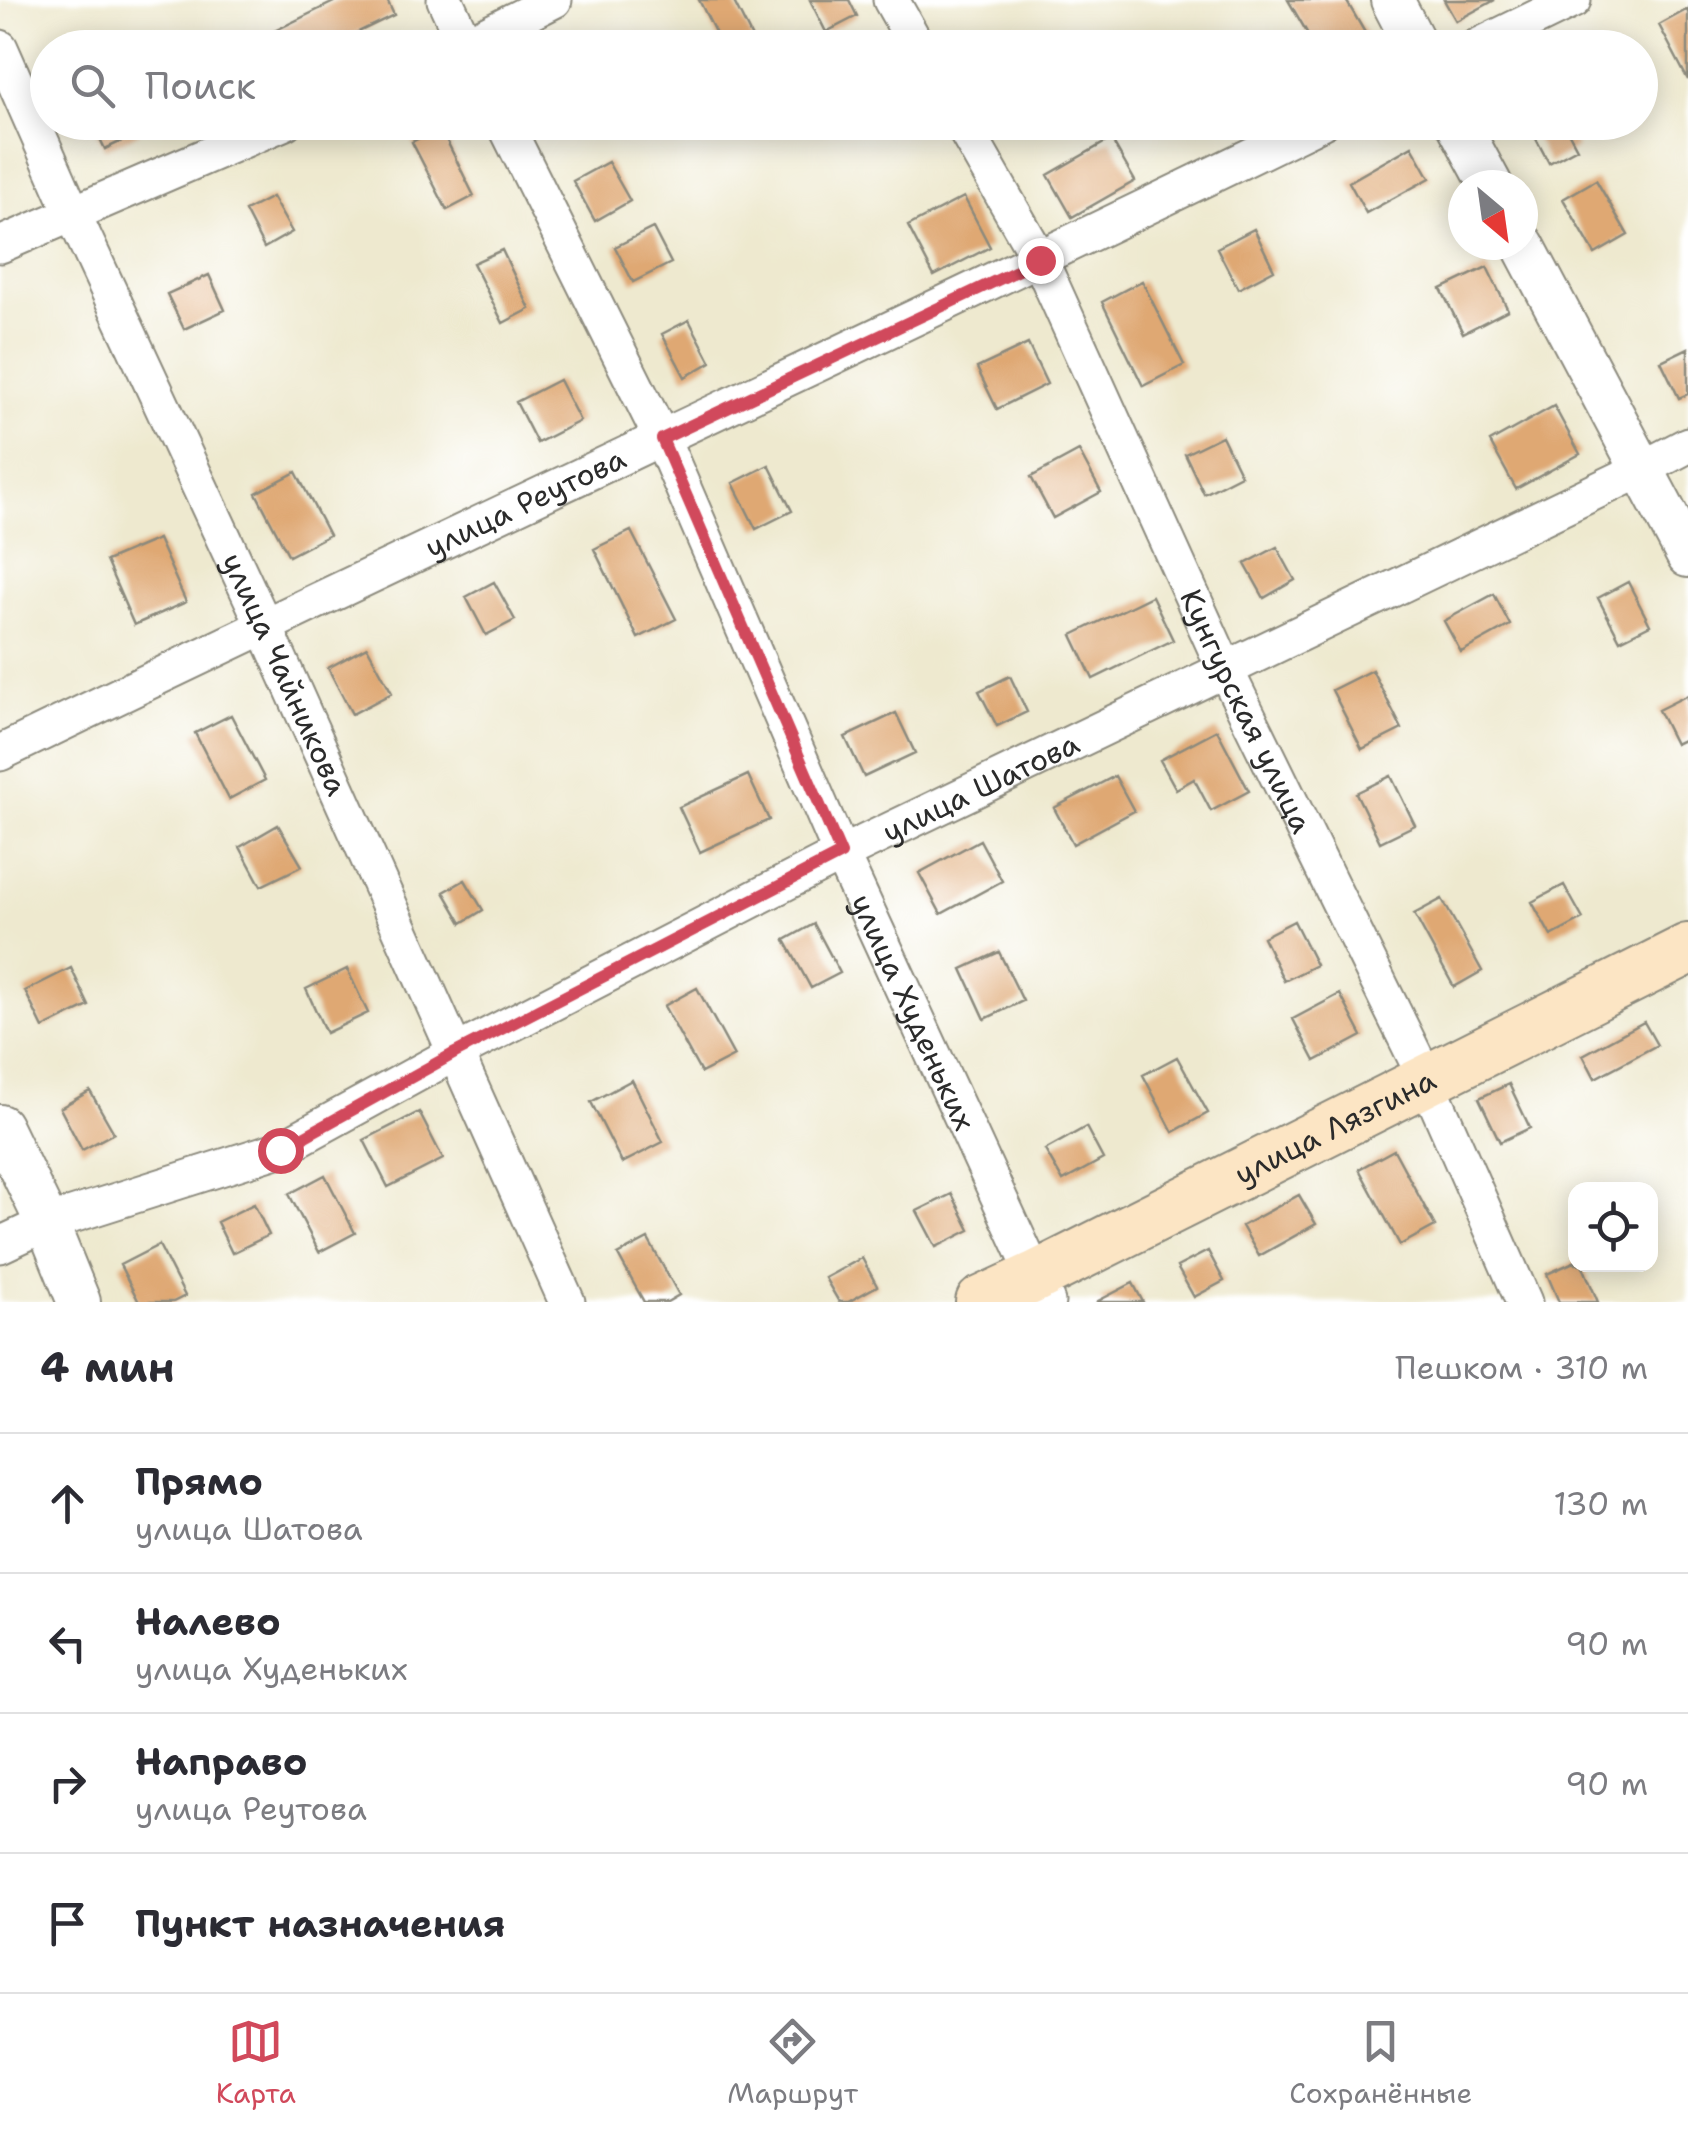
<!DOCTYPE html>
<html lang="ru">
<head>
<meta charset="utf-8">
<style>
	body { margin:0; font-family:"Shantell Sans",sans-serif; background:#f2f2f3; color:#2b2b33 }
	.controls { position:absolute; right:30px; bottom:30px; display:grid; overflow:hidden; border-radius:20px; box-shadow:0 5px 25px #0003 }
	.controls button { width:90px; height:90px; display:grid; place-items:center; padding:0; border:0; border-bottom:2px solid #e1e1e2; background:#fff; color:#2b2b33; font:50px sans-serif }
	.compass { position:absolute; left:1448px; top:170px; width:90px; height:90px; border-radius:50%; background:#fff; box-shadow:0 5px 25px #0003; rotate:151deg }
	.stop { position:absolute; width:30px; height:30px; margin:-22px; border:8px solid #d1495b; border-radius:50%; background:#fff }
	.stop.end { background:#d1495b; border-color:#fff; box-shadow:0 2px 10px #0008 }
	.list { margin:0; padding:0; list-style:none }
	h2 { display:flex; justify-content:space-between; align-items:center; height:130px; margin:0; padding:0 40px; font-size:42px }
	h2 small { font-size:32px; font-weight:400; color:#7c7c81 }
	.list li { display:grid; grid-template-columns:65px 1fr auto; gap:30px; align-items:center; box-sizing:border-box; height:140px; padding:0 40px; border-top:2px solid #e1e1e2 }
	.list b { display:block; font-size:38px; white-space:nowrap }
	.list p { margin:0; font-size:32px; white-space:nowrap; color:#7c7c81 }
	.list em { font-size:32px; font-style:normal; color:#7c7c81 }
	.icon { flex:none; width:55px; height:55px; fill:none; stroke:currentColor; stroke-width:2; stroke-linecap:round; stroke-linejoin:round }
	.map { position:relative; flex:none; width:1688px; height:1302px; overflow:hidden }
	.search { position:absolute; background:#fff; box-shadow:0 5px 25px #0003; left:30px; right:30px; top:30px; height:110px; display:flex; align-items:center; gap:25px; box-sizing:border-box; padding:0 35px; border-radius:55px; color:#7c7c81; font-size:38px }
	.sheet { height:690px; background:#fff }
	nav { display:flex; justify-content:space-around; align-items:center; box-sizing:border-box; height:140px; border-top:2px solid #e1e1e2; background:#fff; font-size:28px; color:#7c7c81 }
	nav a { display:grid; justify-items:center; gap:5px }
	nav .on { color:#d1495b }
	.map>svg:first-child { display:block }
	.building { fill:#dfa873 }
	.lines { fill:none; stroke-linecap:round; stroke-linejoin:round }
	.minor-casing { stroke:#8c8a7d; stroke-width:39 }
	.tertiary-casing { stroke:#8c8a7d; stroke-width:46 }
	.secondary-casing { stroke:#8c8a7d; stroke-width:54 }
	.minor { stroke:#fff; stroke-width:35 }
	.tertiary { stroke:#fff; stroke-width:42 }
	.secondary { stroke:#fce5c4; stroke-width:50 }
	.route { stroke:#d1495b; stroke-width:12 }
	.labels { text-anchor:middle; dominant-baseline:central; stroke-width:8; stroke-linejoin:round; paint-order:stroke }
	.street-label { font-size:30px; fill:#2b2b2b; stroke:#fff }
</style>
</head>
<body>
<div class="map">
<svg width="1688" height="1302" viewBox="0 0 1688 1302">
	<rect width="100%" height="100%" fill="#fff"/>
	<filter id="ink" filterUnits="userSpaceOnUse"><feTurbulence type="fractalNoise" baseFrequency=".01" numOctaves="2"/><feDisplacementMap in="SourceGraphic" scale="20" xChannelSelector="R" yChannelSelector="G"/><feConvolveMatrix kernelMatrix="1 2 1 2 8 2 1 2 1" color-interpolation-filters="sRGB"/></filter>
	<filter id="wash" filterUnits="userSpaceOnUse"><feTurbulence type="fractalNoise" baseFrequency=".0048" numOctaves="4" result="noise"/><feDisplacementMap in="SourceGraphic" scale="40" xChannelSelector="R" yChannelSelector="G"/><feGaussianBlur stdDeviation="2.25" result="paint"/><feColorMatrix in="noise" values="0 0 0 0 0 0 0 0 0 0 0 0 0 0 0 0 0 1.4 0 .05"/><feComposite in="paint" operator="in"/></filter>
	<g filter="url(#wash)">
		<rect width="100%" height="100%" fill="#eee9cf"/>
		<g id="blocks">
			<!-- building -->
			<path class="building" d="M 338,0 L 387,0 L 394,15 L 325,48 L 267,48 L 262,37 Z
				M 699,0 L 733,0 L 757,48 L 723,48 Z
				M 810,0 L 849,0 L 857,16 L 826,32 Z
				M 1288,0 L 1346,0 L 1374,48 L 1316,48 Z
				M 1444,0 L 1495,0 L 1456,21 Z
				M 1688,9 L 1688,80 L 1659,25 Z
				M 1029,31 L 1039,48 L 1000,48 Z
				M 92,122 L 134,122 L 139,133 L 105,149 Z
				M 1527,122 L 1563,122 L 1577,148 L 1549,163 Z
				M 440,127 L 474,196 L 447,210 L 412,142 Z
				M 1111,139 L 1135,181 L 1072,217 L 1048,175 Z
				M 1412,146 L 1430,178 L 1366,213 L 1349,182 Z
				M 608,162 L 630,201 L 595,221 L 573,181 Z
				M 1596,180 L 1628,235 L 1595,254 L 1563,199 Z
				M 272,197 L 292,232 L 264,248 L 245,211 Z
				M 964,197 L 990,247 L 934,276 L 908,226 Z
				M 653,228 L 671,263 L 633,282 L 615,247 Z
				M 1254,229 L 1274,270 L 1238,289 L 1217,248 Z
				M 502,250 L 530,309 L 503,323 L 473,263 Z
				M 1487,267 L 1508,310 L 1463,333 L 1441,289 Z
				M 209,275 L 225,310 L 184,329 L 167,294 Z
				M 1142,281 L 1184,365 L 1143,386 L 1102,302 Z
				M 689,320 L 711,362 L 685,377 L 662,334 Z
				M 1028,344 L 1047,384 L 997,409 L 977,368 Z
				M 1688,348 L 1688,394 L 1679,398 L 1661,361 Z
				M 559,380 L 580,421 L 537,443 L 516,402 Z
				M 1554,406 L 1580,454 L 1516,489 L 1490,442 Z
				M 1222,436 L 1241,475 L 1204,494 L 1185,454 Z
				M 1079,451 L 1101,492 L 1053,518 L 1031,477 Z
				M 769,465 L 792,511 L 756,529 L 733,483 Z
				M 296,472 L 329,535 L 289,556 L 256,493 Z
				M 631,531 L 676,619 L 638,638 L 594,549 Z
				M 158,539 L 186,602 L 134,625 L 106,561 Z
				M 1277,547 L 1295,580 L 1264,598 L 1245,564 Z
				M 494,582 L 515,620 L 486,635 L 466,597 Z
				M 1628,582 L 1650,625 L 1620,640 L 1598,598 Z
				M 1494,594 L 1510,625 L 1461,652 L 1444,621 Z
				M 1152,596 L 1173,640 L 1093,679 L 1072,635 Z
				M 367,647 L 392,693 L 352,714 L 328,668 Z
				M 1372,670 L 1402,729 L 1362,749 L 1332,690 Z
				M 1010,676 L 1027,712 L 997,726 L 979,691 Z
				M 1688,695 L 1688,738 L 1675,744 L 1658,710 Z
				M 896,713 L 915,753 L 864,777 L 845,737 Z
				M 231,715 L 265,780 L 229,799 L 195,733 Z
				M 1217,730 L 1249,791 L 1211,811 L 1194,779 L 1176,789 L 1160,760 Z
				M 748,775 L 769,820 L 700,852 L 679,807 Z
				M 1115,776 L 1134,811 L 1073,844 L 1054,808 Z
				M 1391,776 L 1415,825 L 1380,842 L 1356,793 Z
				M 278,825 L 302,866 L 261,886 L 240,847 Z
				M 980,840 L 1002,881 L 941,914 L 919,873 Z
				M 465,880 L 483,910 L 462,923 L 444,892 Z
				M 1564,885 L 1583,919 L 1551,936 L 1532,902 Z
				M 1442,899 L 1482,971 L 1454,987 L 1414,914 Z
				M 1294,921 L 1316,965 L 1284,981 L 1263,937 Z
				M 814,924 L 840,973 L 811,988 L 785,940 Z
				M 999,952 L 1023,1001 L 985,1019 L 962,969 Z
				M 71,968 L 89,1006 L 43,1028 L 25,991 Z
				M 347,969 L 368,1013 L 326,1033 L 306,989 Z
				M 697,988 L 734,1056 L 701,1073 L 664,1006 Z
				M 1340,994 L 1362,1036 L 1315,1061 L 1293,1019 Z
				M 1644,1022 L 1657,1045 L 1595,1078 L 1583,1055 Z
				M 1177,1057 L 1208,1113 L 1173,1132 L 1143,1075 Z
				M 632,1080 L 663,1142 L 622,1163 L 591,1102 Z
				M 1509,1084 L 1530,1128 L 1500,1142 L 1479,1098 Z
				M 90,1091 L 114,1133 L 82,1150 L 60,1108 Z
				M 419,1112 L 443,1159 L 388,1187 L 364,1140 Z
				M 1086,1127 L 1103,1159 L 1063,1181 L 1045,1150 Z
				M 1394,1150 L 1435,1226 L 1400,1245 L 1359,1169 Z
				M 325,1175 L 355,1233 L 319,1252 L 289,1194 Z
				M 952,1194 L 970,1230 L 936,1247 L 917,1211 Z
				M 1299,1195 L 1316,1224 L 1259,1256 L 1242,1226 Z
				M 254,1204 L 269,1235 L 232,1253 L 217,1222 Z
				M 648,1239 L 679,1295 L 667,1302 L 644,1302 L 618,1255 Z
				M 159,1245 L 185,1296 L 173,1302 L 139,1302 L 120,1265 Z
				M 1208,1251 L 1224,1281 L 1194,1297 L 1177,1267 Z
				M 862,1258 L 877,1286 L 848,1302 L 839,1302 L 825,1278 Z
				M 1576,1261 L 1576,1264 L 1582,1264 L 1598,1302 L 1559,1302 L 1547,1274 Z
				M 1133,1283 L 1143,1302 L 1096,1302 Z"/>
		</g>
	</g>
	<g filter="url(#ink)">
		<use href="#blocks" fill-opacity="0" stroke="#8c8a7d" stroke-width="2.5"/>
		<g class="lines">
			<!-- minor casing -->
			<g class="minor-casing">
				<g id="minor">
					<path d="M 445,0 L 467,48"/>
					<path d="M 891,0 L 918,48"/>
					<path id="s1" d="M 0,48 L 73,214 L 264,625 L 567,1302"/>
					<path d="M 459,48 L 554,0"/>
					<path d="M 1475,48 L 1573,0"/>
					<path id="s2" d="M 504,122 L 662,439 L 841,854 L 1047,1302"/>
					<path id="s3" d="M 961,122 L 1040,260 L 1225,669 L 1427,1081 L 1524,1302"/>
					<path d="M 0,245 L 285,122"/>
					<path id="s4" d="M 0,753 C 439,540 882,337 1321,122"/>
					<path id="s5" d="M 0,1245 L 47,1223 L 280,1149 L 455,1053 L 841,854 L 1642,469 L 1688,445"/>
				</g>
			</g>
			<!-- tertiary casing -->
			<g class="tertiary-casing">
				<path id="tertiary" d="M 1392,0 L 1417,48
					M 1457,122 L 1491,185
					M 1523,245 L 1688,556
					M 0,1126 L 47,1223 L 79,1302"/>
			</g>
			<!-- secondary casing -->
			<g class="secondary-casing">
				<g id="secondary">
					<path id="s6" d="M 981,1302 L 1035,1277 L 1688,949"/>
				</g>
			</g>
			<!-- minor -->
			<use href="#minor" class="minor"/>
			<!-- tertiary -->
			<use href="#tertiary" class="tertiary"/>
			<!-- secondary -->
			<use href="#secondary" class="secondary"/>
		</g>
	</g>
	<g class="lines" filter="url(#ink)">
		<!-- route -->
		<path class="route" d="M 280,1150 L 455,1053 L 841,854 L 662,439 L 1040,260"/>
	</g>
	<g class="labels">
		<!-- street labels -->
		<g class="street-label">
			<text stroke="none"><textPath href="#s4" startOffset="582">улица Реутова</textPath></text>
			<text stroke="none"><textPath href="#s1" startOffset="688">улица Чайникова</textPath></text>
			<text stroke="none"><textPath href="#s3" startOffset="655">Кунгурская улица</textPath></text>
			<text stroke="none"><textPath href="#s5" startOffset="1085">улица Шатова</textPath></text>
			<text stroke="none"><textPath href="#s2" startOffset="980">улица Худеньких</textPath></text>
			<text stroke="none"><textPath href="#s6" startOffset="395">улица Лязгина</textPath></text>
		</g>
	</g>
</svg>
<div class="controls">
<button><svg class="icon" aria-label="locate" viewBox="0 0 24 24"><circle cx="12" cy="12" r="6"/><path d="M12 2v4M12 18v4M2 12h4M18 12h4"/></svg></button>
</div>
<svg class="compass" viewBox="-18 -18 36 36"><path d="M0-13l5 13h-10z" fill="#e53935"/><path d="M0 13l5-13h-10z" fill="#7c7c81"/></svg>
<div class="stop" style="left:280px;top:1150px"></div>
<div class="stop end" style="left:1040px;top:260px"></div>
<div class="search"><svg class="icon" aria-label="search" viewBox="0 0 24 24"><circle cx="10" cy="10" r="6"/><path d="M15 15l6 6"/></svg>Поиск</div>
</div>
<section class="sheet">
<h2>4 мин<small>Пешком · 310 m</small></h2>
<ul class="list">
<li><svg class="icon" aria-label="ahead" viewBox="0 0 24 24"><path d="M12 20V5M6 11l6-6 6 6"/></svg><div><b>Прямо</b><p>улица Шатова</p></div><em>130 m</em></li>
<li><svg class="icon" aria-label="left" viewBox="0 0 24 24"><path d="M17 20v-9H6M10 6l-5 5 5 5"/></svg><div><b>Налево</b><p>улица Худеньких</p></div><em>90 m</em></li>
<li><svg class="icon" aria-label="right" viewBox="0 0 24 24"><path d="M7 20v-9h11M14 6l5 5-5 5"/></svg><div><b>Направо</b><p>улица Реутова</p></div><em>90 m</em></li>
<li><svg class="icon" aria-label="arrive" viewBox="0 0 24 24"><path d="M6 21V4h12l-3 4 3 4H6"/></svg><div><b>Пункт назначения</b></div></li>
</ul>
</section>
<nav>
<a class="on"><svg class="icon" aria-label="map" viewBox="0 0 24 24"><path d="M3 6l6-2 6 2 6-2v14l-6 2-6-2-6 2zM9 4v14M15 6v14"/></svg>Карта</a>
<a><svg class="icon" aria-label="directions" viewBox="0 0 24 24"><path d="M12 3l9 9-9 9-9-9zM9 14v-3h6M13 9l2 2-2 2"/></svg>Маршрут</a>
<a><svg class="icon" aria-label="saved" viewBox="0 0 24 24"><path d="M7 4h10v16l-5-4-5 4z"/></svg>Сохранённые</a>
</nav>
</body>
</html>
